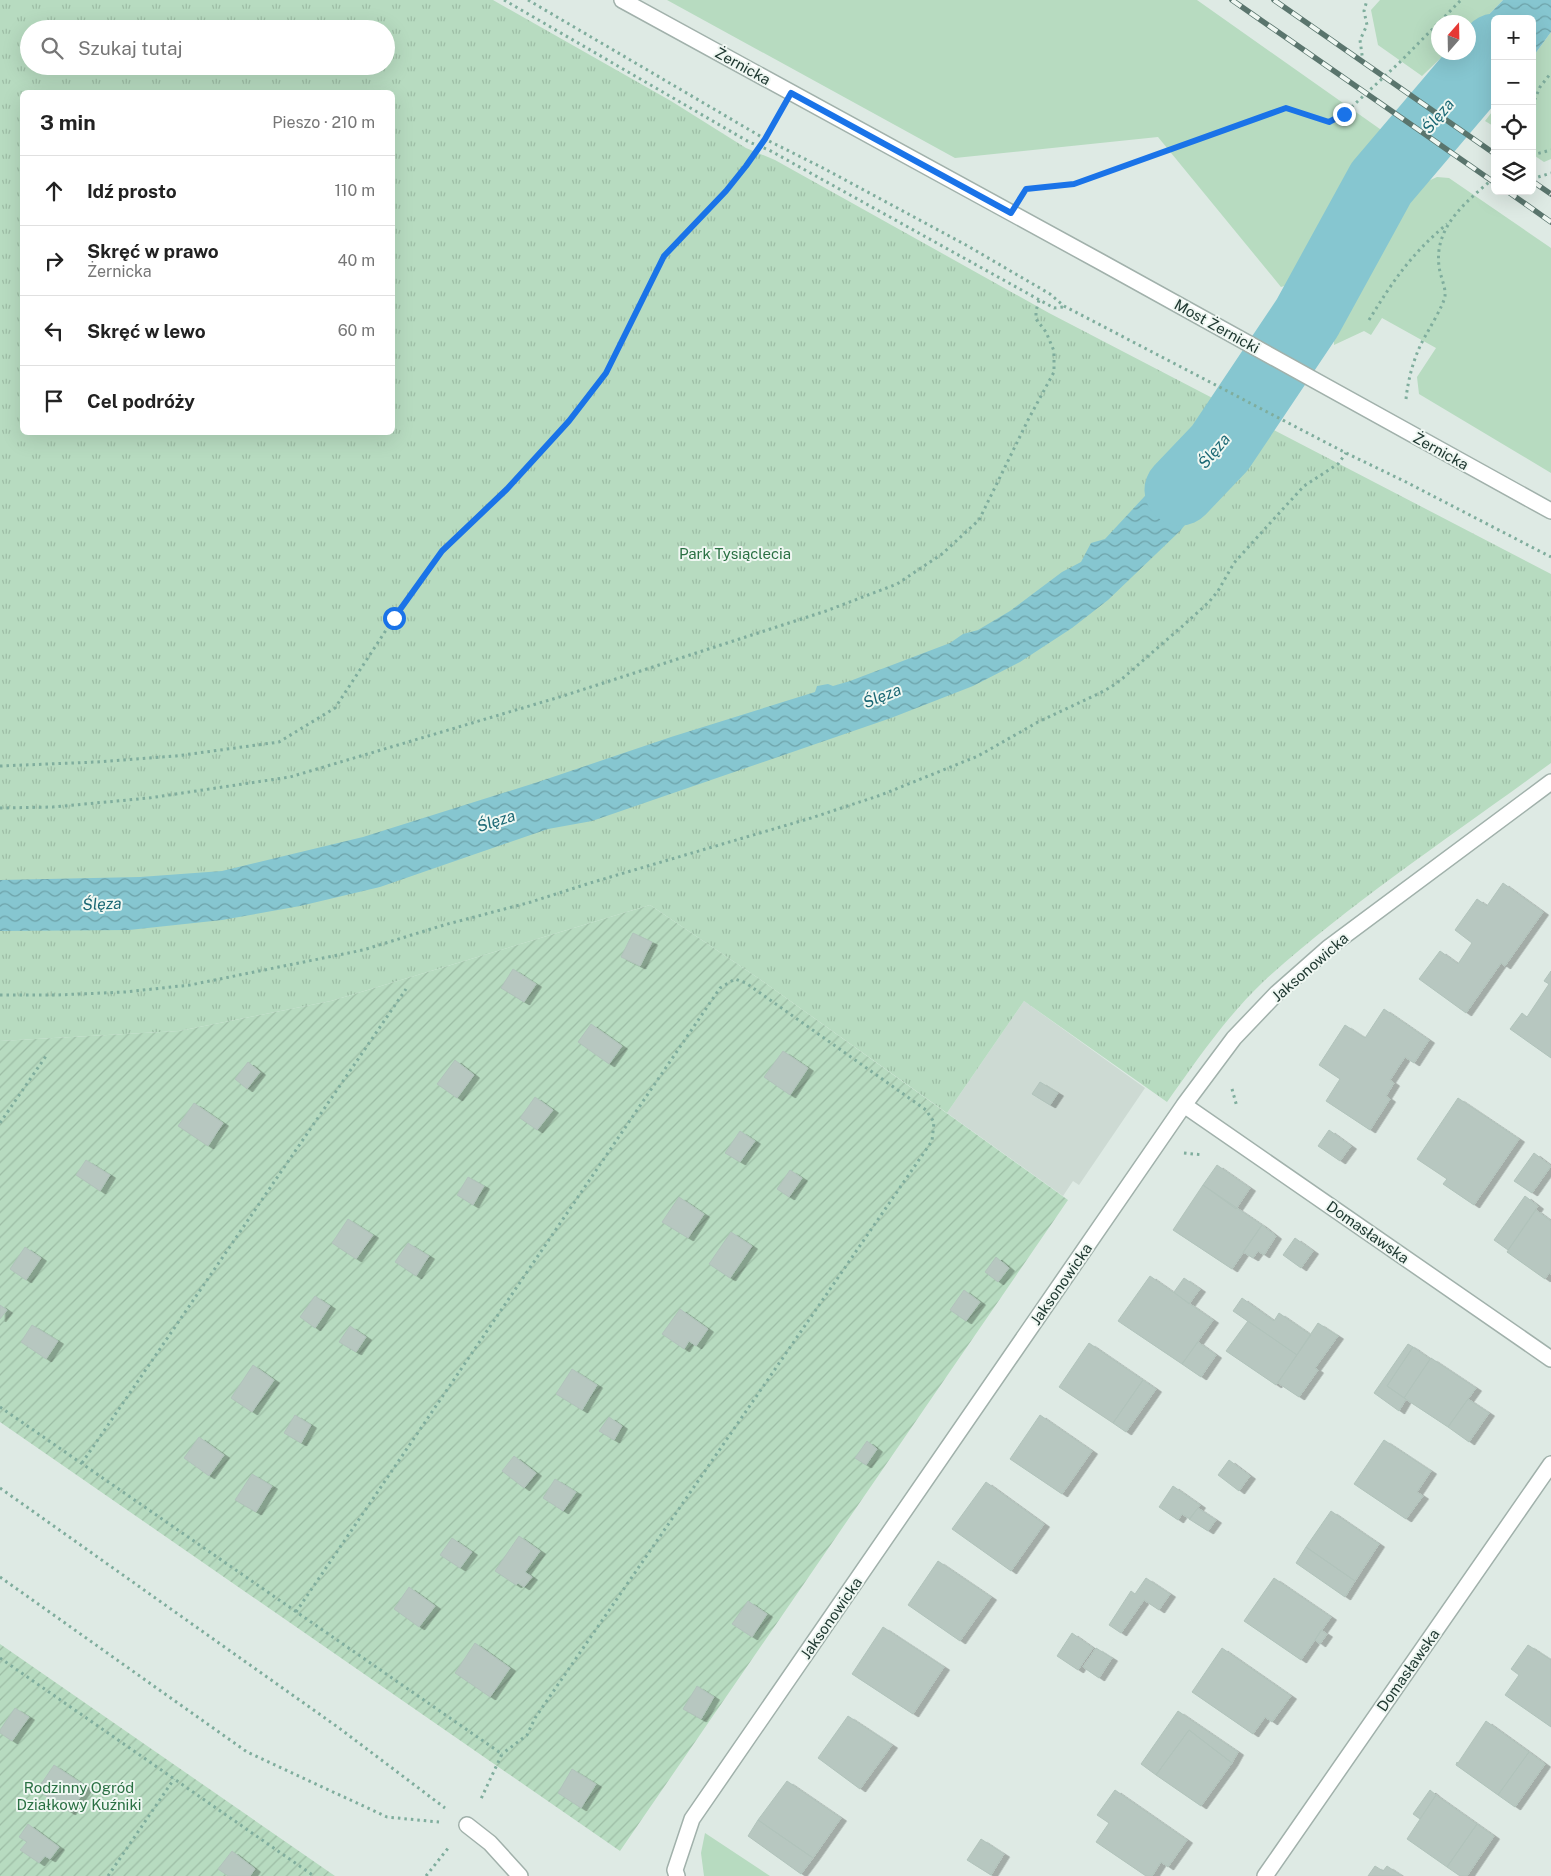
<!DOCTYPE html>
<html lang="pl">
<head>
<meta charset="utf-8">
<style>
	body { margin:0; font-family:"Public Sans",sans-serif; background:#f2f2f2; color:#222 }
	.controls { position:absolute; right:15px; top:15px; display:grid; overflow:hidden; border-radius:8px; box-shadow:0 5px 20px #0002 }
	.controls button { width:45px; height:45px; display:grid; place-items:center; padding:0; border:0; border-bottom:1px solid #e0e0e0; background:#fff; color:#222; font:25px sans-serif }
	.compass { position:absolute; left:1431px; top:15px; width:45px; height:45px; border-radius:50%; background:#fff; box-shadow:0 5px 20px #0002; rotate:20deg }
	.stop { position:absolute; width:15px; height:15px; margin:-11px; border:4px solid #1a73e8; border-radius:50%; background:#fff }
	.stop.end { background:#1a73e8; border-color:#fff; box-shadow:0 1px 5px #0008 }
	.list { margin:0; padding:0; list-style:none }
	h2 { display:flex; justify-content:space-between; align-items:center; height:65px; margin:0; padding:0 20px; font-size:21px }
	h2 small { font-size:16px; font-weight:400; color:#767676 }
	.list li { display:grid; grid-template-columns:32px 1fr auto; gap:15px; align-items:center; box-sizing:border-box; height:70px; padding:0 20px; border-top:1px solid #e0e0e0 }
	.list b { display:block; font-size:19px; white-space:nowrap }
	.list p { margin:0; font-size:16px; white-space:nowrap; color:#767676 }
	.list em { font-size:16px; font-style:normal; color:#767676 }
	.icon { flex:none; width:28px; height:28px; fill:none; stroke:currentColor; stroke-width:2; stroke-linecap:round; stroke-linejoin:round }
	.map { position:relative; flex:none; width:1551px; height:1876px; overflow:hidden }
	.search { position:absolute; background:#fff; box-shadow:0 5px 20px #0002; left:20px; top:20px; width:375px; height:55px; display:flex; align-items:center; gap:12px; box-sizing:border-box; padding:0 18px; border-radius:28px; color:#767676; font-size:19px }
	.panel { position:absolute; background:#fff; box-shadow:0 5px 20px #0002; left:20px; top:90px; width:375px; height:345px; border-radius:8px }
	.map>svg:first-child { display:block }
	.built { fill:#cddad3 }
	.grass { fill:#b7dbc0 }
	.park { fill:url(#park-tufts); fill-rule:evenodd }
	.garden { fill:url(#garden-furrows) }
	.water { fill:url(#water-waves) }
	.pier { fill:#deeae4 }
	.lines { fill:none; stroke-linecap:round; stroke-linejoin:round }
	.river { stroke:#86c6d0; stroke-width:71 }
	.building { fill:#b7c7c0; stroke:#b1c3bb; filter:url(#shadow) }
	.service-casing { stroke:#a1b1ab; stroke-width:18 }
	.minor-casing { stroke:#a1b1ab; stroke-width:18 }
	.tertiary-casing { stroke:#a1b1ab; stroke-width:18 }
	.path { stroke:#7fad9d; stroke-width:3; stroke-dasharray:2.5 4; stroke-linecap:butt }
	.service { stroke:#fff; stroke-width:15 }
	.minor { stroke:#fff; stroke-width:15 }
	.tertiary { stroke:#fff; stroke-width:15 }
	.rail-casing { stroke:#5a756d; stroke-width:5.5 }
	.rail { stroke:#eff7f2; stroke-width:4; stroke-dasharray:11; stroke-linecap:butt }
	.route { stroke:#1a73e8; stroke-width:6 }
	.labels { text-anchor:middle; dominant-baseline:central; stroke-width:4; stroke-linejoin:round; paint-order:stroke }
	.street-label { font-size:15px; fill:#203932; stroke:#eff7f2 }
	.park-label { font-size:15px; fill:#2a7043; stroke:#eff7f2 }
	.water-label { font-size:16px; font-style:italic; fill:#1b6874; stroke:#eff7f2 }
</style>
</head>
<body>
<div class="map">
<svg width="1551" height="1876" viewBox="0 0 1551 1876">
	<defs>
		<pattern id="park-tufts" width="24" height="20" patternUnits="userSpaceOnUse" patternTransform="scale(1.25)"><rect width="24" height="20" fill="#b7dbc0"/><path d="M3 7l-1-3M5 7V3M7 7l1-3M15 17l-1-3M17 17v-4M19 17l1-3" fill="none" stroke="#9dbda5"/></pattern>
		<pattern id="garden-furrows" width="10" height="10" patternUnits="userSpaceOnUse" patternTransform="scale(1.25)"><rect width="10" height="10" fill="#b7dbc0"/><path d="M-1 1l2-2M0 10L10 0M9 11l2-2" fill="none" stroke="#9dbda5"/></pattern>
		<pattern id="water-waves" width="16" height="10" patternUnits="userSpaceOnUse" patternTransform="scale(1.25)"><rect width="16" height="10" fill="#86c6d0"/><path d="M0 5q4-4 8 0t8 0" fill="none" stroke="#6da2a9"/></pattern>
		<filter id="shadow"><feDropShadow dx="5.5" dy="3" stdDeviation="0" flood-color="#0004"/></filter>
	</defs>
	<rect width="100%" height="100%" fill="#deeae4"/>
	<!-- built -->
	<path class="built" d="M 1024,1001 L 1145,1088 L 1079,1185 L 1073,1181 L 1063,1196 L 947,1113 Z"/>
	<!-- grass -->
	<path class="grass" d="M 667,0 L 1197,0 L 1387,134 L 1350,194 L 1324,228 L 1301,271 L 1291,284 L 1281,287 L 1158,137 L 955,158 Z
		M 1380,0 L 1503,0 L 1477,27 L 1469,34 L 1468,22 L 1438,22 L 1438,52 L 1446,53 L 1422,76 L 1378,45 L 1371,10 Z
		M 1551,32 L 1551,159 L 1544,162 L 1532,154 L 1532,58 Z
		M 1495,108 L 1495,127 L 1485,121 Z
		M 1437,177 L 1449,178 L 1551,248 L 1551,473 L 1419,394 L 1417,377 L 1436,348 L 1382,318 L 1371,335 L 1364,331 L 1334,345 L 1334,326 L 1343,297 L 1375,251 L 1389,240 L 1396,221 L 1426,182 Z
		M 705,1833 L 770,1876 L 704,1876 L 701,1853 Z"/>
	<!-- park -->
	<path class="park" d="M 0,0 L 493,0 L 671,101 L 746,148 L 775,160 L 1049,313 L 1551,574 L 1551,763 C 1456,833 1351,902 1264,981 C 1226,1017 1197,1060 1167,1102 L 1024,1001 L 947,1113 L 761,980 L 650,905 L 331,1001 L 179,1031 L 0,1041 ZM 29,29 L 386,29 L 386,66 L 29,66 ZM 22,92 L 392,92 L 392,432 L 22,432 Z"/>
	<!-- garden -->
	<path class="garden" d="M 650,905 L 761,980 L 1068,1200 L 620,1851 L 0,1422 L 0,1041 L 179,1031 L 331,1001 Z
		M 0,1644 L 335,1876 L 0,1876 Z"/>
	<!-- water -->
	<path class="water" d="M 1503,0 L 1551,0 L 1551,32 L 1532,58 L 1532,19 L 1495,19 L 1495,42 L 1477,27 Z
		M 1226,405 L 1267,427 L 1180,531 L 1108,600 L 1072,628 L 1020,662 L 973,686 L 891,718 L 592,821 L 548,829 L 380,887 L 300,906 L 222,920 L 129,930 L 0,931 L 0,880 L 140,877 L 222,871 L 363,837 L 538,782 L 671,737 L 815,692 L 817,686 L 828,684 L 833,686 L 850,681 L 950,643 L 963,634 L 978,630 L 1010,611 L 1062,572 L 1081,562 L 1091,543 L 1105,539 L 1170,469 L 1172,461 L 1204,425 L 1203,421 L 1204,413 L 1218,410 Z"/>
	<!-- pier -->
	<path class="pier" d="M 1227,403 L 1268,425 L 1269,428 L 1224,404 Z"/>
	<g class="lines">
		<!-- river -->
		<path class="river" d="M 1180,490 L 1220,448 L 1307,318 L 1381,183 L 1495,49"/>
	</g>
	<!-- building -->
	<path class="building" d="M 1503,883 L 1543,912 L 1505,966 L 1501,963 L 1466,1013 L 1419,979 L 1440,951 L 1458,964 L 1472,943 L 1455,930 L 1477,899 L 1487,906 Z
		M 633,933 L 652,942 L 640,966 L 621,957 Z
		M 513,969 L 536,984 L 524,1002 L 501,988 Z
		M 1551,971 L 1551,1058 L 1510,1029 L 1522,1013 L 1527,1017 L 1549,984 L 1544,981 Z
		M 1384,1009 L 1429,1040 L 1414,1063 L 1405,1057 L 1390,1080 L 1394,1083 L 1386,1096 L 1390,1099 L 1370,1130 L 1326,1101 L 1340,1079 L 1319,1065 L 1345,1025 L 1365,1038 Z
		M 591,1024 L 622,1046 L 609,1064 L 578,1042 Z
		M 783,1051 L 808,1068 L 790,1095 L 764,1077 Z
		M 455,1060 L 474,1075 L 457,1098 L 437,1084 Z
		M 248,1062 L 260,1072 L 247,1089 L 235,1079 Z
		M 1040,1082 L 1058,1093 L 1050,1105 L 1032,1094 Z
		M 535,1097 L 553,1110 L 537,1130 L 520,1118 Z
		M 1458,1098 L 1519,1139 L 1474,1205 L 1443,1184 L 1447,1179 L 1417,1159 Z
		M 194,1103 L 223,1123 L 208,1146 L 178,1126 Z
		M 1329,1130 L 1351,1146 L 1340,1161 L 1318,1146 Z
		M 740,1131 L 755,1141 L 740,1162 L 725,1153 Z
		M 1534,1153 L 1551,1166 L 1532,1193 L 1514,1181 Z
		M 86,1160 L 110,1175 L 100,1191 L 76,1175 Z
		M 1217,1165 L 1250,1188 L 1236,1209 L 1203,1185 Z
		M 790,1170 L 802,1178 L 789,1197 L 777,1189 Z
		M 468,1177 L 484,1186 L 473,1205 L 457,1195 Z
		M 1203,1185 L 1262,1225 L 1232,1269 L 1173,1230 Z
		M 1525,1196 L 1538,1206 L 1508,1250 L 1494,1240 Z
		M 679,1197 L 704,1214 L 688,1238 L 662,1222 Z
		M 1536,1210 L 1551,1221 L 1551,1274 L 1549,1273 L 1545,1279 L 1507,1252 Z
		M 348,1219 L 373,1235 L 356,1259 L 332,1243 Z
		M 1262,1225 L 1276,1236 L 1264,1255 L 1258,1251 L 1253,1258 L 1243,1252 Z
		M 731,1232 L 752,1246 L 730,1278 L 709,1264 Z
		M 1295,1238 L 1313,1251 L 1301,1268 L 1283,1255 Z
		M 408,1243 L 429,1256 L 416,1276 L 395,1262 Z
		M 25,1247 L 41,1258 L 26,1280 L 10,1269 Z
		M 996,1257 L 1009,1268 L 998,1282 L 985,1272 Z
		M 1150,1276 L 1213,1320 L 1182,1364 L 1118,1321 Z
		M 1184,1278 L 1200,1289 L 1189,1304 L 1174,1292 Z
		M 964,1290 L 980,1302 L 966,1321 L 950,1310 Z
		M 315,1296 L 330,1306 L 315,1328 L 300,1317 Z
		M 1242,1298 L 1274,1321 L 1279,1313 L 1311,1335 L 1297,1355 L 1233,1311 Z
		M 0,1305 L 7,1310 L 0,1319 Z
		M 680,1309 L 708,1329 L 696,1346 L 689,1341 L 684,1349 L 662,1334 Z
		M 1248,1321 L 1297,1355 L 1276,1385 L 1226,1351 Z
		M 1318,1323 L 1338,1336 L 1315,1368 L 1318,1370 L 1299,1397 L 1278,1383 Z
		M 32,1325 L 58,1341 L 46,1359 L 21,1342 Z
		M 350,1326 L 366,1337 L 356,1352 L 339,1342 Z
		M 1198,1342 L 1216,1355 L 1201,1377 L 1182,1364 Z
		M 1089,1343 L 1143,1380 L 1113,1423 L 1059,1387 Z
		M 1408,1344 L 1413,1347 L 1387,1386 L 1406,1399 L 1399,1411 L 1374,1393 Z
		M 1413,1347 L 1430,1359 L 1404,1398 L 1387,1386 Z
		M 1431,1358 L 1476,1388 L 1448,1427 L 1404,1398 Z
		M 253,1365 L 274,1380 L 252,1412 L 231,1398 Z
		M 572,1369 L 597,1385 L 582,1410 L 556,1394 Z
		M 1143,1380 L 1156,1389 L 1126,1432 L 1113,1423 Z
		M 1468,1399 L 1489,1413 L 1469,1442 L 1448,1427 Z
		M 295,1415 L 311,1425 L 301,1443 L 284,1433 Z
		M 1040,1415 L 1092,1451 L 1062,1494 L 1010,1459 Z
		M 609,1417 L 622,1426 L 614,1440 L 599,1431 Z
		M 199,1437 L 224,1455 L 209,1476 L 184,1458 Z
		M 1384,1440 L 1431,1471 L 1417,1492 L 1423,1496 L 1406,1519 L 1354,1484 Z
		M 867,1441 L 877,1449 L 866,1465 L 855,1458 Z
		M 514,1456 L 536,1473 L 524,1488 L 502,1471 Z
		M 1229,1460 L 1250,1476 L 1239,1491 L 1218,1475 Z
		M 252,1474 L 272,1486 L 256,1512 L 235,1500 Z
		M 555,1479 L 576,1492 L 563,1511 L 543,1498 Z
		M 986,1482 L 1044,1524 L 1011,1571 L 952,1529 Z
		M 1173,1486 L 1200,1505 L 1190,1519 L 1182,1514 L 1178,1520 L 1159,1507 Z
		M 1198,1508 L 1216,1520 L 1208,1531 L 1189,1519 Z
		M 1331,1511 L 1379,1544 L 1355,1581 L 1306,1547 Z
		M 519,1536 L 540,1551 L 525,1572 L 532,1577 L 524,1587 L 518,1583 L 516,1585 L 495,1571 Z
		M 452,1538 L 472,1552 L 460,1568 L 440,1555 Z
		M 1306,1547 L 1355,1581 L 1345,1597 L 1296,1563 Z
		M 938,1561 L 991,1597 L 960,1641 L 908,1605 Z
		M 1146,1578 L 1170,1594 L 1159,1610 L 1144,1600 L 1121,1633 L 1109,1625 L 1131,1591 L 1135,1594 Z
		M 1274,1578 L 1331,1617 L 1301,1660 L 1244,1621 Z
		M 409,1587 L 435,1606 L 419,1627 L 394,1609 Z
		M 748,1601 L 767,1614 L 752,1637 L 732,1624 Z
		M 883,1627 L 944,1667 L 913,1714 L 852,1674 Z
		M 1321,1630 L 1327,1634 L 1320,1644 L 1315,1640 Z
		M 1072,1633 L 1093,1648 L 1078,1670 L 1057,1656 Z
		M 475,1643 L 510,1668 L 490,1697 L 455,1673 Z
		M 1528,1645 L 1551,1660 L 1551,1727 L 1505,1695 L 1519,1675 L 1511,1669 Z
		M 1096,1648 L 1112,1658 L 1099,1678 L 1083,1667 Z
		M 1222,1648 L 1291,1696 L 1272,1722 L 1265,1717 L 1253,1734 L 1192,1692 Z
		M 697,1686 L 714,1697 L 701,1719 L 683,1709 Z
		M 15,1708 L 29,1717 L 12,1741 L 0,1733 L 0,1730 Z
		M 1178,1711 L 1238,1752 L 1232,1763 L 1189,1730 L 1156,1775 L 1141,1764 Z
		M 848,1716 L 892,1745 L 860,1789 L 818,1758 Z
		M 1486,1721 L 1529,1752 L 1498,1795 L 1456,1765 L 1457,1762 L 1458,1763 Z
		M 1189,1730 L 1232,1763 L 1201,1806 L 1156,1775 Z
		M 1529,1752 L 1545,1764 L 1515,1807 L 1498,1795 Z
		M 54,1765 L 87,1787 L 70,1812 L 37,1790 Z
		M 572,1769 L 596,1784 L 581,1808 L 558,1793 Z
		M 787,1781 L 841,1818 L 813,1858 L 758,1820 Z
		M 1115,1790 L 1187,1840 L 1168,1867 L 1161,1862 L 1152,1876 L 1146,1876 L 1096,1842 L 1109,1823 L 1097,1815 Z
		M 1430,1790 L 1436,1795 L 1420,1819 L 1413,1814 Z
		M 1436,1795 L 1477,1824 L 1447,1867 L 1407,1839 Z
		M 758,1820 L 813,1858 L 801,1874 L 748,1836 Z
		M 28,1824 L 59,1847 L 50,1859 L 45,1856 L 39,1863 L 20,1850 L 27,1842 L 19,1837 Z
		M 1477,1824 L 1494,1836 L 1467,1876 L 1460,1876 L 1447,1867 Z
		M 981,1839 L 1004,1854 L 991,1875 L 967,1860 Z
		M 232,1851 L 255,1869 L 250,1876 L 228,1876 L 218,1869 Z
		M 1375,1866 L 1383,1871 L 1387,1866 L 1402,1876 L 1368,1876 Z"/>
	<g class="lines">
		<!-- service casing -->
		<g class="service-casing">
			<path id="service" d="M 467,1825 L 490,1843 L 520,1876"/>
		</g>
		<!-- minor casing -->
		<g class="minor-casing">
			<path id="minor" d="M 1184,1105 L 1551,1359
				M 677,1876 L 675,1870 L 692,1819 L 1184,1105 L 1234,1038 L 1277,993 L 1328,948 L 1551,782
				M 1265,1876 L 1551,1464"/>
		</g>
		<!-- tertiary casing -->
		<g class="tertiary-casing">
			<path id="tertiary" d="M 622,0 L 1101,262 L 1551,511"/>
		</g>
		<!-- path -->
		<path class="path" d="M 504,0 L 749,142 L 769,150 L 1054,308 L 1064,307
			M 528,0 L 765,139 L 823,168 L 966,245 L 1050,294 L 1064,306 L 1346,453 L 1406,482 L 1551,557
			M 1363,62 L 1360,40 L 1367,25 L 1364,11 L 1367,0
			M 1532,106 L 1540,87 L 1551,73
			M 1532,155 L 1551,150
			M 1532,179 L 1551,173
			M 1028,189 L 1074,184 L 1286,107 L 1329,122 L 1344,114 L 1400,62 L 1461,0
			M 1369,320 C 1393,281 1411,254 1447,224
			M 1406,399 C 1408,380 1413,361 1421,344 C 1426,334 1444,305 1445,296 C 1446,287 1440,276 1439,266 C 1434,226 1467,201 1495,177
			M 0,766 L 96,762 L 176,756 L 279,742 L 335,708 L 394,618 L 442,551 L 507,489 L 569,421 L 606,373 L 664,256 L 725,191 L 746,166 L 765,139 L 778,117
			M 0,808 L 53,807 L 149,798 L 290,777 L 563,696 L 826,611 L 897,584 L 942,554 L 979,520 L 1028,420 L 1054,372 L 1054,351 L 1046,332 L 1036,319 L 1036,311 L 1039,300
			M 0,995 L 57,995 L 125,992 L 190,985 L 363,950 L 444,925 L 531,902 L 590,883 L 811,818 L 881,795 L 978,756 L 1038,722 L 1098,694 L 1111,687 L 1123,678 L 1186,623 L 1209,602 L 1218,591 L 1234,563 L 1271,522 L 1304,486 L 1338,464 L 1346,453
			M 1232,1089 L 1237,1107
			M 0,1123 L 46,1056
			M 1184,1153 L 1203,1155
			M 0,1407 L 502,1754 L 480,1801
			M 82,1463 L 406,989
			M 0,1488 L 339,1728 L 445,1808
			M 0,1577 L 247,1752 L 387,1817 L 439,1822
			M 296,1612 L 720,988 L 735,979 L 746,983 L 926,1110 L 934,1122 L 932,1141 L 535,1718 L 527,1735 L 502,1754
			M 0,1658 L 314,1876
			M 108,1876 L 174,1779
			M 426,1876 L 449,1847"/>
		<!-- service -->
		<use href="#service" class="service"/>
		<!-- minor -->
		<use href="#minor" class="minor"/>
		<!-- tertiary -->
		<use href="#tertiary" class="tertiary"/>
		<!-- rail casing -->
		<g class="rail-casing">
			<path id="rail" d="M 1232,0 L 1495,183
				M 1274,0 L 1495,154
				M 1532,181 L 1551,194
				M 1507,191 L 1551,222"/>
		</g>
		<!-- rail -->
		<use href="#rail" class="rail"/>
	</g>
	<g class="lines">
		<!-- route -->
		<path class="route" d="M 394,618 L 442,551 L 507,489 L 569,421 L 606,373 L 664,256 L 726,191 L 746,166 L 765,139 L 791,93 L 1011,213 L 1026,189 L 1074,184 L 1286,108 L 1329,122 L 1344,114"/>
	</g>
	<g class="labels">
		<!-- street labels -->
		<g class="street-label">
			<text transform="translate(743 66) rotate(29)">Żernicka</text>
			<text transform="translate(1217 326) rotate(29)">Most Żernicki</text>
			<text transform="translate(1441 451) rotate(29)">Żernicka</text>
			<text transform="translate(1310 967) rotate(-41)">Jaksonowicka</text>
			<text transform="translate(1368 1232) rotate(35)">Domasławska</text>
			<text transform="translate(1061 1284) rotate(-55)">Jaksonowicka</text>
			<text transform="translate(831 1618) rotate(-55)">Jaksonowicka</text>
			<text transform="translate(1408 1670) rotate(-55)">Domasławska</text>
		</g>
		<!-- park labels -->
		<g class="park-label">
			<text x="735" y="553">Park Tysiąclecia</text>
			<text x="79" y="1787">Rodzinny Ogród<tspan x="79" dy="17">Działkowy Kuźniki</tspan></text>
		</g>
		<!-- water labels -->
		<g class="water-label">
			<text transform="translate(1438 116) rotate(-50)">Ślęza</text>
			<text transform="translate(1214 451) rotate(-50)">Ślęza</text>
			<text transform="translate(882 696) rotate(-22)">Ślęza</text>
			<text transform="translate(496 821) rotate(-18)">Ślęza</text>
			<text transform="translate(102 904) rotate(-2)">Ślęza</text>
		</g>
	</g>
</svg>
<div class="controls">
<button>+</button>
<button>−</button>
<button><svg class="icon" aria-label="locate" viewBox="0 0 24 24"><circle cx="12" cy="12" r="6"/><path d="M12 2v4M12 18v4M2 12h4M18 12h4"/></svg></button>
<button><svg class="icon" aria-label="layers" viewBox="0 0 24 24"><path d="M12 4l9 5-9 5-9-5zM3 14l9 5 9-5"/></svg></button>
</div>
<svg class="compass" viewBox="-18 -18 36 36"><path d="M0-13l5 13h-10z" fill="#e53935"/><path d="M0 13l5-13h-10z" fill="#767676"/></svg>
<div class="stop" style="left:394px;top:618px"></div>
<div class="stop end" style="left:1344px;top:114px"></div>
<div class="search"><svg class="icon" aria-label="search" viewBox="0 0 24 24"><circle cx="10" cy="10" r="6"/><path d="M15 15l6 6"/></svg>Szukaj tutaj</div>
<section class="panel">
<h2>3 min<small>Pieszo · 210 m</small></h2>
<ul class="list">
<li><svg class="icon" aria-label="ahead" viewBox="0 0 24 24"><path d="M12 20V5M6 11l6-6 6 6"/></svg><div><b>Idź prosto</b></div><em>110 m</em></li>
<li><svg class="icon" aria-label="right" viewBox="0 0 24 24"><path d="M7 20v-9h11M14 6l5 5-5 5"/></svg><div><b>Skręć w prawo</b><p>Żernicka</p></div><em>40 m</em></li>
<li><svg class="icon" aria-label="left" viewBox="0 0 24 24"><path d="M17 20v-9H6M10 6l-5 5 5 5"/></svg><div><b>Skręć w lewo</b></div><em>60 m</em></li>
<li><svg class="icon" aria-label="arrive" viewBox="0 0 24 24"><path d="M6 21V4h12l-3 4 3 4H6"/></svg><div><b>Cel podróży</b></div></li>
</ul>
</section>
</div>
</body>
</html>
